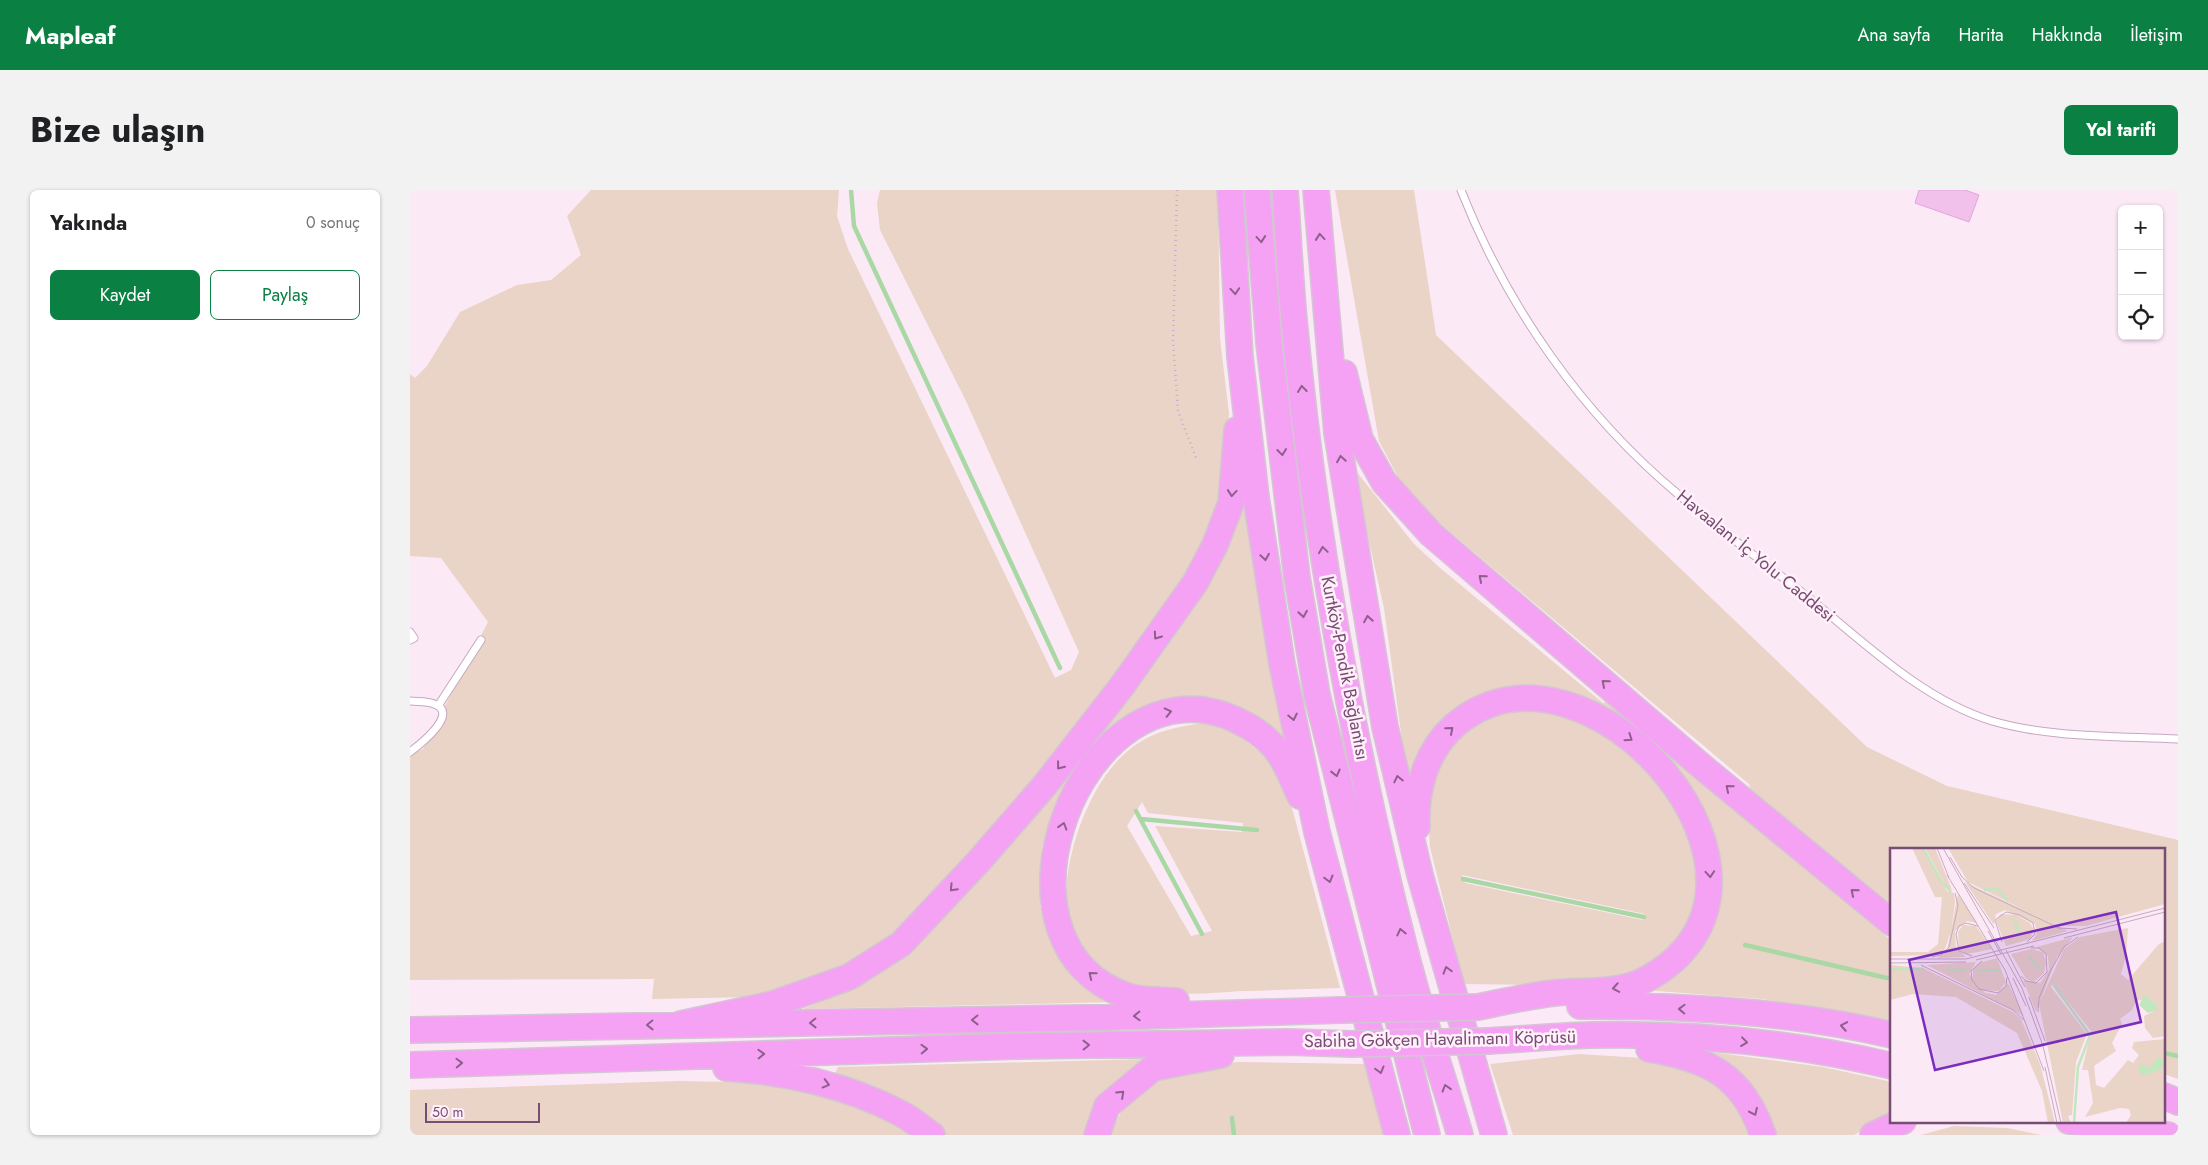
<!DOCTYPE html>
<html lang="tr">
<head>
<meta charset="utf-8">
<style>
	body { margin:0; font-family:Jost,sans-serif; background:#f2f2f2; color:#202124 }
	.controls { position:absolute; right:15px; top:15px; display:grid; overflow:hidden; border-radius:8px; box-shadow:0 1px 4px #0004 }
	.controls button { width:45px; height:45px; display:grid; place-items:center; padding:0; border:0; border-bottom:1px solid #e0e0e0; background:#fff; color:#202124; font:25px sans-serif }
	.scale { position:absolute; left:15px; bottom:12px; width:115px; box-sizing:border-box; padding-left:5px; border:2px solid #774d73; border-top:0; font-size:14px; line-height:18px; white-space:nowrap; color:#774d73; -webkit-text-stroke:4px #fff0fa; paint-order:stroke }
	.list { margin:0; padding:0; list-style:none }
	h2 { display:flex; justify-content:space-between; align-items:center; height:65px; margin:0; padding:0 20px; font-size:21px }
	h2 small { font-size:16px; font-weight:400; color:#757577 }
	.actions { display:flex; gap:10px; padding:15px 20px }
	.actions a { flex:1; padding:11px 0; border:1px solid #0b8043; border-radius:8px; text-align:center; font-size:18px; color:#0b8043 }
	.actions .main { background:#0b8043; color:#fff }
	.icon { flex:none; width:28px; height:28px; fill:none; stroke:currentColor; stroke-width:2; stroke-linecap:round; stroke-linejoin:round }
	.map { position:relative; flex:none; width:1768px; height:945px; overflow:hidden; border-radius:8px }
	header { display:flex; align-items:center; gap:30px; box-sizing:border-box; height:70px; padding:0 25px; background:#0b8043; color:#fff }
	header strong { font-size:24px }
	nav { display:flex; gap:28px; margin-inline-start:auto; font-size:18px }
	.intro { display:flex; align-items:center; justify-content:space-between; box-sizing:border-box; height:120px; padding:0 30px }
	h1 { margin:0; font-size:35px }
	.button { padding:12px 22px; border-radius:8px; background:#0b8043; color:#fff; font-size:18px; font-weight:700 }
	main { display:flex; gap:30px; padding:0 30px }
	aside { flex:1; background:#fff; border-radius:8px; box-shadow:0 1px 4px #0004 }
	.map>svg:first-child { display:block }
	.green { fill:#ead3c7; fill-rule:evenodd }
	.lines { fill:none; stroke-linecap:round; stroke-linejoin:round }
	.stream { stroke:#a9d8a4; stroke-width:4.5 }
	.building { fill:#f1c1eb; stroke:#e4a2dc }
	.lane-casing { stroke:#c7a7c2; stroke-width:9 }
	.highway-casing { stroke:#d3c6d2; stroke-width:28 }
	.path { stroke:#d7a4d0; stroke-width:2.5; stroke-dasharray:1 4; stroke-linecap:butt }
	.lane { stroke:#fff; stroke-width:7 }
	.highway { stroke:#f5a2f4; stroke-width:25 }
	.highway-bridge-casing { stroke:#d3c6d2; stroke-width:28; stroke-linecap:butt }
	.highway-bridge { stroke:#f5a2f4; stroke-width:25 }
	.oneway { stroke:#905e8d }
	.labels { text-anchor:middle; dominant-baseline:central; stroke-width:5; stroke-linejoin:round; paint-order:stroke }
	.street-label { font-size:18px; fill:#774d73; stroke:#fff0fa }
	.inset-river { fill:none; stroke:#c2e6be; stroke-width:2.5 }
	.inset-road { fill:none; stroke:#c7abc2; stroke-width:1 }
	.view { fill:#7b2cbf; fill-opacity:0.15; stroke:#7b2cbf; stroke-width:2.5 }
	.inset-edge { fill:none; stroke:#774d73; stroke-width:2.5 }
</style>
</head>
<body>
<header>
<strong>Mapleaf</strong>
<nav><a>Ana sayfa</a><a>Harita</a><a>Hakkında</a><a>İletişim</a></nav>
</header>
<div class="intro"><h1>Bize ulaşın</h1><a class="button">Yol tarifi</a></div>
<main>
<aside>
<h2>Yakında<small>0 sonuç</small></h2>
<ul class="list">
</ul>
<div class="actions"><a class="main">Kaydet</a><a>Paylaş</a></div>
</aside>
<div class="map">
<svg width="1768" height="945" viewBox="0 0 1768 945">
	<rect width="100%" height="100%" fill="#fce9f6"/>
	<!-- green -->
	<path class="green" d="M 181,0 L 429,0 L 427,26 L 438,59 L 645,488 L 661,480 L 669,462 L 555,209 L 470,40 L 467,13 L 470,0 L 808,0 L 810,148 L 819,224 L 814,300 L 800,347 L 774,393 L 622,597 L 487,743 L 403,795 L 342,807 L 242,809 L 244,789 L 0,790 L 0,564 L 13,559 L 78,432 L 31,368 L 0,366 L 0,184 L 5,188 L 17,176 L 50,122 L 107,95 L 141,90 L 171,65 L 157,26 Z
		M 925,0 L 1004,0 L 1026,145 L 1457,557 L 1537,596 L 1768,650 L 1768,889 L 1754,884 L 1754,659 L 1482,659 L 1482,715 L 1341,600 L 1339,594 L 1020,325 L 989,289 L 969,251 Z
		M 942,276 L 1004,354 L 1029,377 L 1193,513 L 1196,512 L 1482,751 L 1482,830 L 1352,809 L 1234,800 L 1259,786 L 1281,767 L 1297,743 L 1308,712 L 1310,690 L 1307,667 L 1295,632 L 1160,503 L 1129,497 L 1102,498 L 1077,503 L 1057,513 L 1037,526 L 998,594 L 974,418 Z
		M 836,285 L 880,567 L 810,511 L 781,508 L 751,511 L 711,528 L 679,561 L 654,600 L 632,657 L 630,717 L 650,769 L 676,797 L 706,812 L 393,819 L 450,794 L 783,412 Z
		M 1119,518 L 1168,529 L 1222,562 L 1250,591 L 1288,662 L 1286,729 L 1231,783 L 1206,789 L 1139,795 L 1054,794 L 1020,657 L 1017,608 L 1033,565 L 1052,542 L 1074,527 ZM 1052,685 L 1235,724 L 1233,730 L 1055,693 Z
		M 794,533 L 825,543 L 859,569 L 882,618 L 930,798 C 899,799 867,800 835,801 C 795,803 733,811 698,786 C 677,771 657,738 656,712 C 655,662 680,591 720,559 C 743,541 766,537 794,533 ZM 732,612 L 738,623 L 833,633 L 832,642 L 745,636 L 802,741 L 781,746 L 717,636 Z
		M 1301,862 L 1413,877 L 1482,892 L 1482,924 L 1444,945 L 1365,945 L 1358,920 L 1347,904 Z
		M 1169,864 L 1233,868 L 1285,879 L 1316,897 L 1344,945 L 1103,945 L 1080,874 Z
		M 737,869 C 709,888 680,909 674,945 L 535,945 L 484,911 L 423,888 L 428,877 Z
		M 827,872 L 954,874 L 975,945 L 700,945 L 714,915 L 746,885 Z
		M 270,891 C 316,893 366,889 412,902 C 445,911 476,930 507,945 L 0,945 L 0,900 Z
		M 1544,936 L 1597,938 L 1631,945 L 1511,945 Z"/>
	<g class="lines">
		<!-- stream -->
		<path class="stream" d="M 441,0 L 444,36 L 650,478
			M 726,621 L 792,744
			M 731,629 L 847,640
			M 1053,689 L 1234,727
			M 1335,755 L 1477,788
			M 1754,863 L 1768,866
			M 822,928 L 824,945"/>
	</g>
	<!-- building -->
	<path class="building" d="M 1509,0 L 1555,0 L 1569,5 L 1559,32 L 1505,13 Z"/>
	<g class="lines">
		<!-- lane casing -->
		<g class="lane-casing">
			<path id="lane" d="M 1051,0 C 1097,117 1172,224 1269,305 C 1312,342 1359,376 1404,412 C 1458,456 1514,510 1582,531 C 1640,548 1708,546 1768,549
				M 0,442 L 4,448 L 0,450
				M 0,511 C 8,512 17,511 24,514 C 51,523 8,556 0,562
				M 28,516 L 71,450"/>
		</g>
		<!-- highway casing -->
		<g class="highway-casing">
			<path id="highway" d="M 820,0 L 830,167 L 846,307 L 872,474 L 907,642 L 987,945
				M 847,0 L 859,153 L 887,387 L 907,505 L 1017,945
				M 875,0 C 878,43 880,87 884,130 C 904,342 942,553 995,760 C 1010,822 1032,883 1050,945
				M 906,0 L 927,243 L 975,537 L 1010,685 L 1084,945
				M 934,183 L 950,249 L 974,292 L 1021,344 L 1296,580 L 1482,733
				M 1007,637 C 1005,600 1016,561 1044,536 C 1175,421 1414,694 1235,790 C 1208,804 1173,800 1144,803 C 1118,806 1093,812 1068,817
				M 766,811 C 750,810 733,811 717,806 C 574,757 659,503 794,520 C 820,524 855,541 870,565 C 878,577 884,593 890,606
				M 1170,816 C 1274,815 1381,821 1482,845
				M 271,834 L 363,814 L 439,787 L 491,754 L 569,671 L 635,595 L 712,496 L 785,393 L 805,355 L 821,313 L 827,240
				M 0,840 L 668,828 L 931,820
				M 1079,851 C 1113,849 1147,846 1181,845 C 1281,843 1384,852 1482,876
				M 1239,859 C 1298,869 1333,885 1353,945
				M 0,875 L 611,856 L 879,852 L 941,854
				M 316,878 C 374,881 439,896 490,923 C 502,929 512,938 522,945
				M 1754,906 L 1768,912
				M 1659,931 L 1758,945
				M 687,945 L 697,916 L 743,878 L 811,865
				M 1463,945 L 1493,931"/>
		</g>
		<!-- path -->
		<path class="path" d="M 767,0 L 763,151 L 768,221 L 786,268"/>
		<!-- lane -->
		<use href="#lane" class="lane"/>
		<!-- highway -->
		<use href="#highway" class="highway"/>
		<!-- highway-bridge casing -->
		<g class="highway-bridge-casing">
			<path id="highway-bridge" d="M 931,820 L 1068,817
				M 941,854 L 1079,851"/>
		</g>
		<!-- highway-bridge -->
		<use href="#highway-bridge" class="highway-bridge"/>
	</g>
	<!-- one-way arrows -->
	<defs><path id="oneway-chevron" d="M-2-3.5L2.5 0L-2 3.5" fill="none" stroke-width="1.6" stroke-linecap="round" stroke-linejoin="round" transform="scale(1.25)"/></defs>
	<g class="oneway">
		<use href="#oneway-chevron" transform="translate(910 47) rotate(-95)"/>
		<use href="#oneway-chevron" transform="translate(851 49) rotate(85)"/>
		<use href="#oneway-chevron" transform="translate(825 101) rotate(86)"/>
		<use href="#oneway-chevron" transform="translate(892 199) rotate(-97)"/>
		<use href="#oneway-chevron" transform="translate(872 262) rotate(83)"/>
		<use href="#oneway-chevron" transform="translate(931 269) rotate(-99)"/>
		<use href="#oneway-chevron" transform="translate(822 303) rotate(95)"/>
		<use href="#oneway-chevron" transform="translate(913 360) rotate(-98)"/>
		<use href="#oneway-chevron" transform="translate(855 367) rotate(81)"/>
		<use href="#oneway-chevron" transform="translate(1072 388) rotate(-139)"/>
		<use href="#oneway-chevron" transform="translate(893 424) rotate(81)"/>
		<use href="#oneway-chevron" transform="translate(958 429) rotate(-99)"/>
		<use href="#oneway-chevron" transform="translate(747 446) rotate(125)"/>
		<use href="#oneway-chevron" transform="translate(1195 493) rotate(-139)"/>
		<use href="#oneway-chevron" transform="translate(758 522) rotate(-13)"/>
		<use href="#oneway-chevron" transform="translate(883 527) rotate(78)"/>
		<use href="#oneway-chevron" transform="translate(1040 540) rotate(-41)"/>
		<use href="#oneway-chevron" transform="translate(1219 548) rotate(34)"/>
		<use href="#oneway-chevron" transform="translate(650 576) rotate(128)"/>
		<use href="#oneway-chevron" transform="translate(926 583) rotate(76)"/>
		<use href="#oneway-chevron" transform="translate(988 589) rotate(-103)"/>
		<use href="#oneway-chevron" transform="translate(1319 598) rotate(-140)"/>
		<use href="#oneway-chevron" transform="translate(653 636) rotate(-73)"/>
		<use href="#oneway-chevron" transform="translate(1300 684) rotate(86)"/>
		<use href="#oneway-chevron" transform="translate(919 689) rotate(75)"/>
		<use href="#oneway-chevron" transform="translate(543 698) rotate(134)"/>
		<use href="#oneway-chevron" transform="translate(1444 702) rotate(-140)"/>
		<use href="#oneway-chevron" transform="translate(991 742) rotate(-103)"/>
		<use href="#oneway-chevron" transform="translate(1037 780) rotate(-106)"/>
		<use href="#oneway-chevron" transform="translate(682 785) rotate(-141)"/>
		<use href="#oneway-chevron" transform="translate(1206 798) rotate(170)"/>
		<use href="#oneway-chevron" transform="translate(1272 819) rotate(-178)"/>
		<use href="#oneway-chevron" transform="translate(727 826) rotate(178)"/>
		<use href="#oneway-chevron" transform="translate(565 830) rotate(179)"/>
		<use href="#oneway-chevron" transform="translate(403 833) rotate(179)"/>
		<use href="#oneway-chevron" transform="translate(240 835) rotate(179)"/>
		<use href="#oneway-chevron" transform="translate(1434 836) rotate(-170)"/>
		<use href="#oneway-chevron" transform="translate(1334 852) rotate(7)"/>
		<use href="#oneway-chevron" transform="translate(676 855) rotate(-1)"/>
		<use href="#oneway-chevron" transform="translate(514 859) rotate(-2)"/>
		<use href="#oneway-chevron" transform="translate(351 864) rotate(-2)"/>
		<use href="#oneway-chevron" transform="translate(49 873) rotate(-2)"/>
		<use href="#oneway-chevron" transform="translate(970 880) rotate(75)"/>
		<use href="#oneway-chevron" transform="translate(416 894) rotate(15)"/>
		<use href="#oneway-chevron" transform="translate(1036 898) rotate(-107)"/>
		<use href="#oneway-chevron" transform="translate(711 904) rotate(-43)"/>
		<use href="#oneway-chevron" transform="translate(1344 922) rotate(65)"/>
	</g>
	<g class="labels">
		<!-- street labels -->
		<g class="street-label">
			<text transform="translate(1346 366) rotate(39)">Havaalanı İç Yolu Caddesi</text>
			<text transform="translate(935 478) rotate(79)">Kurtköy-Pendik Bağlantısı</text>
			<text transform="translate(1030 849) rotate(-1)">Sabiha Gökçen Havalimanı Köprüsü</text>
		</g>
	</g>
	<!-- overview -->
	<g transform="translate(1480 658)">
		<rect width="275" height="275" fill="#fce9f6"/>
		<path d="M 22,0 L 32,0 L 57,43 L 64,45 L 65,55 L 61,83 L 55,101 L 46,107 L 0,108 L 0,104 L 38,104 L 48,96 L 52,49 L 45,49 ZM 35,0 L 45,0 L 62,42 L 57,40 ZM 58,0 L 275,0 L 275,56 L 196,78 L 167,78 L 78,34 ZM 75,34 L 178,83 L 142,93 L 147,86 L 145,76 L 115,62 L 106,66 L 104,77 ZM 68,46 L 87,75 L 77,73 L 65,83 L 66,100 L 76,109 L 47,110 L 57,103 ZM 111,66 L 126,67 L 140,75 L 144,82 L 140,91 L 116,98 L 106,73 ZM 73,77 L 86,78 L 102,101 L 77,106 L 69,102 L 68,84 ZM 238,80 L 236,108 L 231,126 L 238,132 L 268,97 L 275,93 L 275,188 L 263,190 L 255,180 L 254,168 L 264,163 L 266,155 L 258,150 L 246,153 L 242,162 L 230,171 L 232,176 L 222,195 L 226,203 L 204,218 L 206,237 L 214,240 L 238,212 L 243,215 L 249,207 L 242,200 L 244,194 L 275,191 L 275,275 L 236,275 L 241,267 L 239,261 L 230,260 L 195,269 L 203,255 L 198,222 L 192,222 L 201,183 L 163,135 L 161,139 L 197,186 L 186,214 L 182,267 L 178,268 L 181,275 L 173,275 L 149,156 L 174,101 L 190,89 ZM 183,89 L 167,109 L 146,164 L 133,132 L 150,135 L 159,122 L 158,108 L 147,99 ZM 141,101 L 153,104 L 156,114 L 154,125 L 144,134 L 136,131 L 121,106 ZM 107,110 L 116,134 L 109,143 L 93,142 L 83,132 L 83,121 L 89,115 ZM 86,114 L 79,126 L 95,145 L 106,147 L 118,135 L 134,168 L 37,117 ZM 0,117 L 33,120 L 123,164 L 131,171 L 150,216 L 165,275 L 158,275 L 152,243 L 127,185 L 66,149 L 23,146 L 0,152 Z" fill="#ead3c7"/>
		<path d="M 254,147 L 266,155 L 267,162 L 258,165 L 249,157 ZM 267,210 L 275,211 L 271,221 L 253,228 L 248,221 L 250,216 L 260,220 Z" fill="#c2e6be"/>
		<path class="inset-river" d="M 33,0 L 52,34 L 61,44M 94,42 L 107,41 L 118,53M 124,71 L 130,88M 139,109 L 150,121M 0,121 L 34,121M 57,122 L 75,122M 88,123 L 110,122M 163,136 L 200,187 L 188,219 L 184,275"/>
		<path class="inset-road" d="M 47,0 L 59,30M 53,0 L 132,140 L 153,198 L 171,275M 60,9 L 72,29 L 84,40 L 169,80 L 187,81M 57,27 L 115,122 L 154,223M 74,35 L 104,80M 98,83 L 111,106M 174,90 L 275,64M 112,94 L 105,72 L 116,64 L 130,67 L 143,75 L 145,86 L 137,94M 116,102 L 135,139M 82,108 L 69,103 L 66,86 L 69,78 L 76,75 L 88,78M 42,109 L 51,107 L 59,99 L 68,58 L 65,45M 0,111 L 76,111 L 275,60M 86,112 L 144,98M 92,113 L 81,123 L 82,132 L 89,141 L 108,145 L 116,138 L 117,129M 0,115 L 76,114M 31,117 L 123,162 L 135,173M 131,128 L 136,133 L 146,135 L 157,124 L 156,106 L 149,100 L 141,100M 123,130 L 136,158M 139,149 L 155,193M 148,164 L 149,150 L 161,122 L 174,99 L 188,89M 155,219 L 167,275"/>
		<path class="view" d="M 226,64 L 251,174 L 45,222 L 19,112 Z"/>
		<rect width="275" height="275" class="inset-edge"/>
	</g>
</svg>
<div class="controls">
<button>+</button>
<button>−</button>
<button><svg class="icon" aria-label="locate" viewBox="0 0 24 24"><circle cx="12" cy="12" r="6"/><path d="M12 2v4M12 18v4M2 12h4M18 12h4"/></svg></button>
</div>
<div class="scale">50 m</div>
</div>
</main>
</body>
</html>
